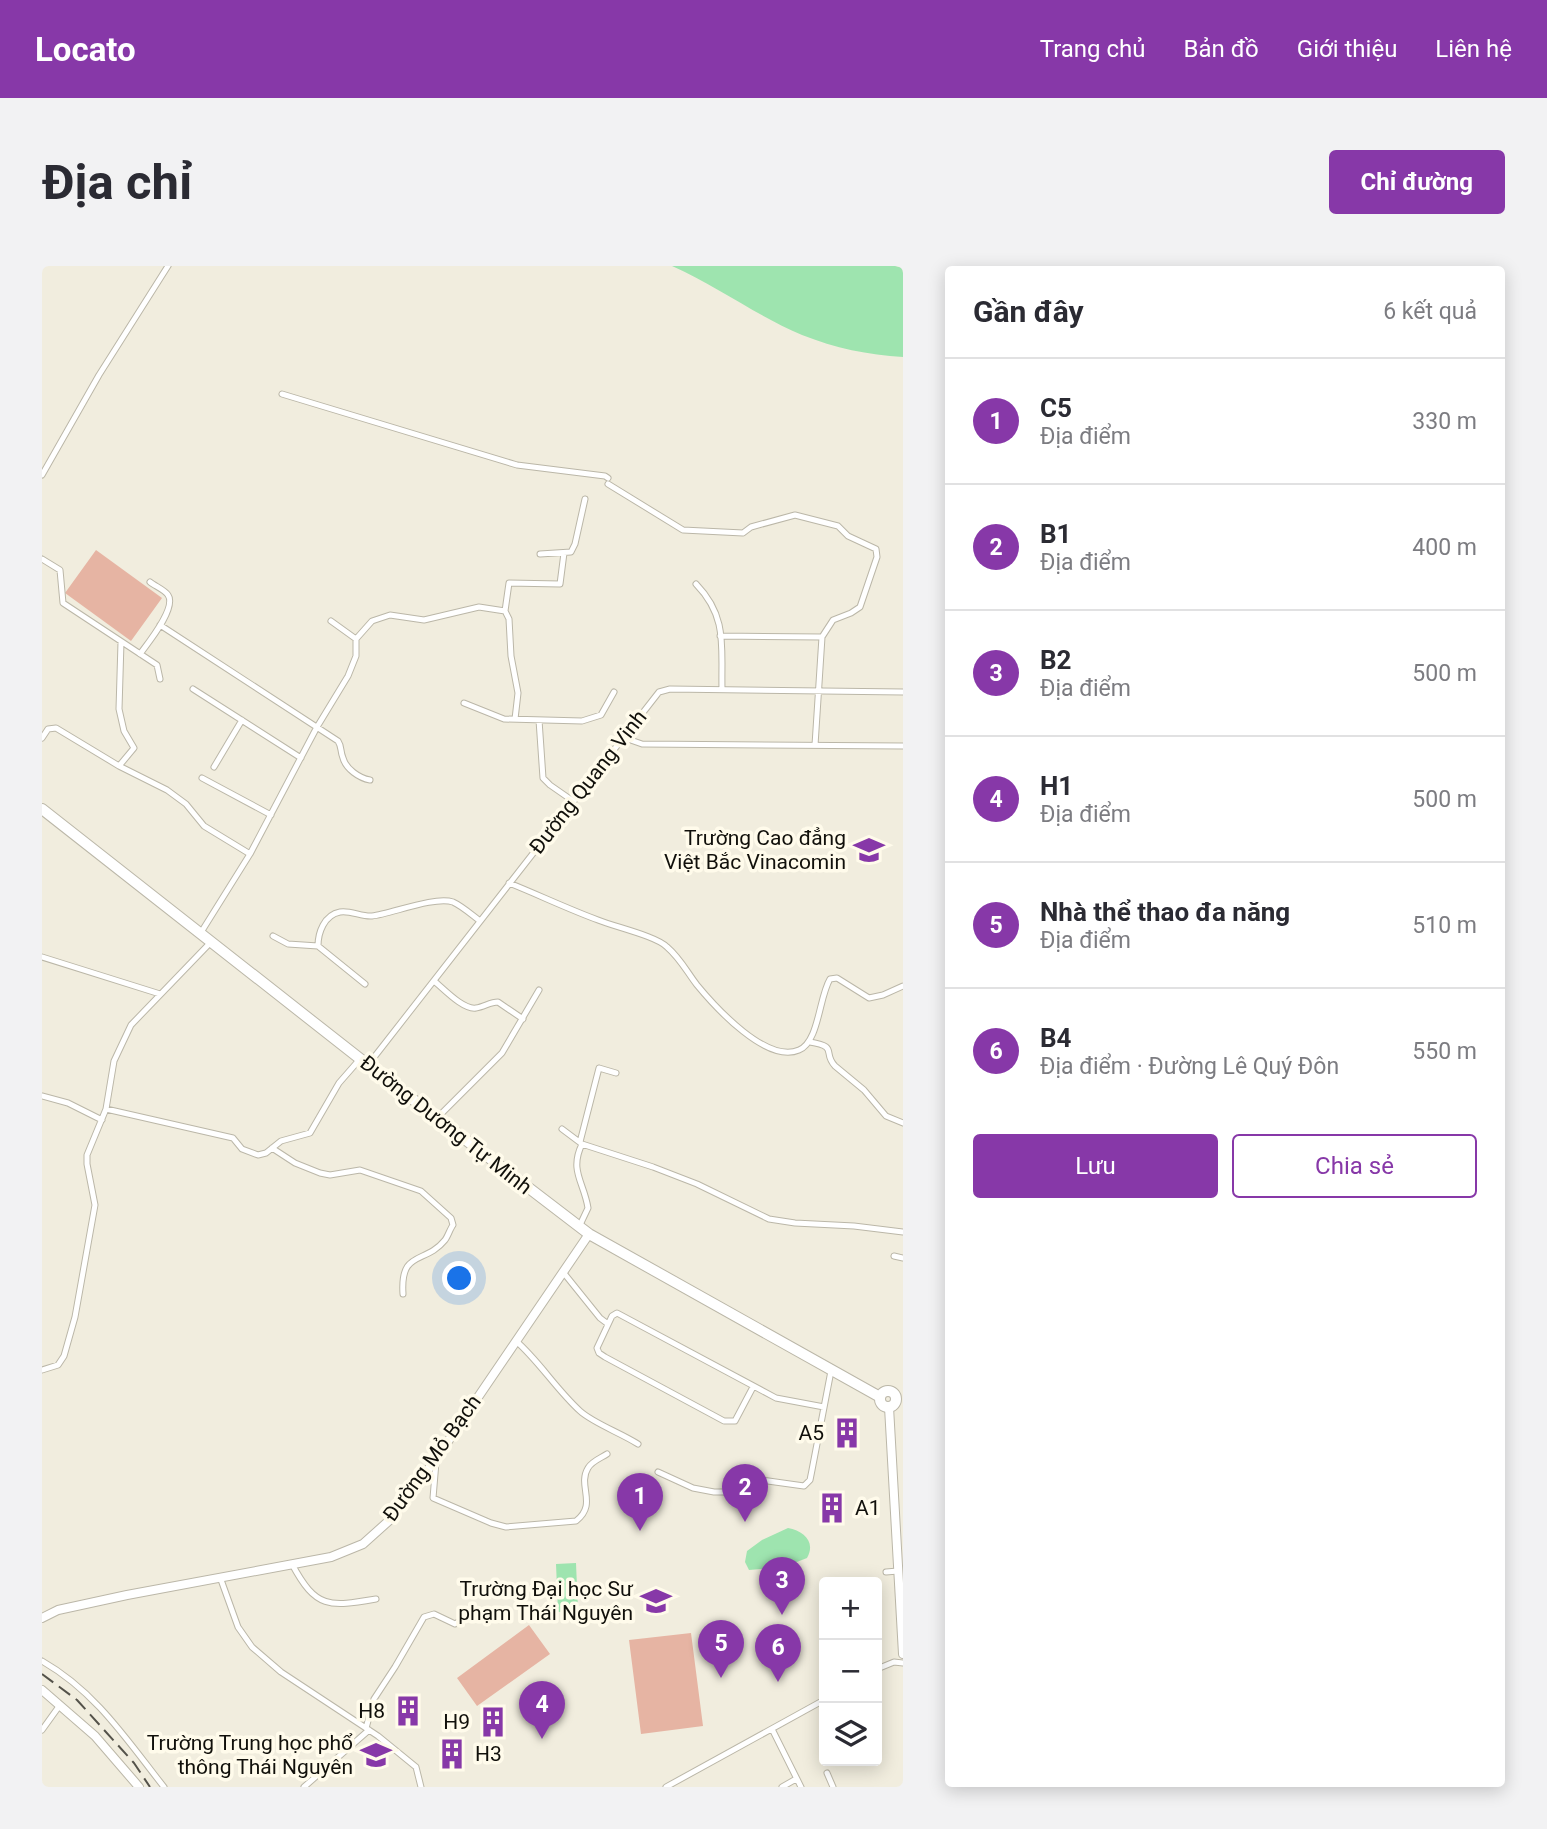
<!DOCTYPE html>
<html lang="vi">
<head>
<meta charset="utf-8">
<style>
	body { margin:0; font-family:Roboto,sans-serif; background:#f2f2f3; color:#2b2b33 }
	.controls { position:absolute; right:21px; bottom:21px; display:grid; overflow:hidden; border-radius:7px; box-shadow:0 4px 18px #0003 }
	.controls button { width:63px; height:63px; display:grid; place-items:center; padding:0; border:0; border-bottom:2px solid #e1e1e2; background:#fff; color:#2b2b33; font:35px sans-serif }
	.you { position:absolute; left:418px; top:1013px; width:24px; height:24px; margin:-18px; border:5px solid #fff; border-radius:50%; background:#1a73e8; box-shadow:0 0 0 10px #1a73e833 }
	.badge { display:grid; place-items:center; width:46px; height:46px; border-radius:50%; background:#8738a8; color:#fff; font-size:23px; font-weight:700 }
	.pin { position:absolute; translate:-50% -58px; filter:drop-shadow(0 2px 4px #0008) }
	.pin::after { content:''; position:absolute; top:37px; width:24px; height:21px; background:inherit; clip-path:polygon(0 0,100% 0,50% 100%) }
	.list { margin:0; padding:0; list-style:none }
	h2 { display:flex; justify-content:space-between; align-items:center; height:91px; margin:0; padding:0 28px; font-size:30px }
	h2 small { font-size:23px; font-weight:400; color:#7c7c81 }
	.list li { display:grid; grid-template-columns:46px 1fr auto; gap:21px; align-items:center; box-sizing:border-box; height:126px; padding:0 28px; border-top:2px solid #e1e1e2 }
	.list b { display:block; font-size:26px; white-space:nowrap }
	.list p { margin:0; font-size:23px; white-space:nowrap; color:#7c7c81 }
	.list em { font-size:23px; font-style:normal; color:#7c7c81 }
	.actions { display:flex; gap:14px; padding:21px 28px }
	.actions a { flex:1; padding:16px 0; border:2px solid #8738a8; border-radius:7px; text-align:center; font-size:24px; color:#8738a8 }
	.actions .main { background:#8738a8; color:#fff }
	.icon { flex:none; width:38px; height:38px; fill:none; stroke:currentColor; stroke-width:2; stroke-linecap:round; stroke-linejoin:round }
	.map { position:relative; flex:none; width:861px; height:1521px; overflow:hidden; border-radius:7px }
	header { display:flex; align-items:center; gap:42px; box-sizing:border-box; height:98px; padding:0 35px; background:#8738a8; color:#fff }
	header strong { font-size:33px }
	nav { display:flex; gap:38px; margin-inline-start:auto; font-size:24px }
	.intro { display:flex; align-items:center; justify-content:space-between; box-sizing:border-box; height:168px; padding:0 42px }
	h1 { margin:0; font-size:49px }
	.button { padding:18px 32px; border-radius:7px; background:#8738a8; color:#fff; font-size:24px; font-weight:700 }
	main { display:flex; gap:42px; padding:0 42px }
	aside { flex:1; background:#fff; border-radius:7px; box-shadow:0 4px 18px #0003 }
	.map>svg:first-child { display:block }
	.green { fill:#e6b4a3 }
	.water { fill:#9ee4af }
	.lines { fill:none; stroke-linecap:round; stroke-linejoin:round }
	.street-casing { stroke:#bbb7a8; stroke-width:7 }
	.secondary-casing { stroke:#bbb7a8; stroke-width:10 }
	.highway-casing { stroke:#bbb7a8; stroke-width:12 }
	.street { stroke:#fff; stroke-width:5 }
	.secondary { stroke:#fff; stroke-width:8 }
	.highway { stroke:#fff; stroke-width:10 }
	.rail { stroke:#54524a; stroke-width:2; stroke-dasharray:14 7; stroke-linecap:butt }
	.labels { text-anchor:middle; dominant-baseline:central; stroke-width:7; stroke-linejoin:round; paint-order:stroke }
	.street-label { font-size:21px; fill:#11100b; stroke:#fffbeb }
	.poi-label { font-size:21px; fill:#11100b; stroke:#fffbeb; text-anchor:end }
</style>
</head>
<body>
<header>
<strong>Locato</strong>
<nav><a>Trang chủ</a><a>Bản đồ</a><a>Giới thiệu</a><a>Liên hệ</a></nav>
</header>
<div class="intro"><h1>Địa chỉ</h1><a class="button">Chỉ đường</a></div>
<main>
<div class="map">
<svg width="861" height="1521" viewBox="0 0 861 1521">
	<rect width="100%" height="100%" fill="#f1edde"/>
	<!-- green -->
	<path class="green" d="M 54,284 L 120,332 L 89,375 L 23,327 Z
		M 487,1359 L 508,1388 L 435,1440 L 415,1412 Z
		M 649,1367 L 661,1460 L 599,1468 L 587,1374 Z"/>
	<!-- water -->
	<path class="water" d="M 630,0 L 853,0 L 861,2 L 861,91 C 826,89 793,82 760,69 C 715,50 675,20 630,0 Z
		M 746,1262 C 762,1265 774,1276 765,1292 L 742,1301 L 707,1304 L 703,1296 L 705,1285 L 720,1274 Z
		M 534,1297 L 536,1345 L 516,1346 L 514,1298 Z"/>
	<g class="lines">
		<!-- street casing -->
		<g class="street-casing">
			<path id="street" d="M 240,128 L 475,199 L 563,210 L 566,212
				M 0,209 L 57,109 L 126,0
				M 566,218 L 641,264 L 701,267 L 709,261 L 753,249 L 796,260 L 806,270 L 834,283 L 835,291 L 818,341 L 809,347 L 791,354 L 780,371 L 773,479
				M 498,288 L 529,286 L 533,278 L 543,233
				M 0,293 L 18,304 L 21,337 L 115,399 L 118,413
				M 654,318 C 686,351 679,381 680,423
				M 463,345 L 467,317 L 518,318 L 522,287
				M 118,359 L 296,475 C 300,481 298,485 301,492 C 304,503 317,512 328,514
				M 678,370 L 780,371
				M 314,373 L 330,355 L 348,349 L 382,354 L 437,341 L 463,345 L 467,353 L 469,390 L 476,427 L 473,453
				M 98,388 C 106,377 135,342 126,329 C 123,324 113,320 108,316
				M 151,423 L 259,492
				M 422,437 L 462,453 L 540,455 L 559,449 L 572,426
				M 497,454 L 501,512 L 508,519 L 531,535
				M 580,471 L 600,478 L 861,480
				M 0,472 L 6,463 L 14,462 L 77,500 L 125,524 L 144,538 L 162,560 L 208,588
				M 77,500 L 92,482 L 82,465 L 77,443 L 79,376
				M 172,501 L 200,454
				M 160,512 L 229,549
				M 467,617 C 497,629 526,643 556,654 C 573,661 614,670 625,681 C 638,692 645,706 655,719 C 674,742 725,798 757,784 C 777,776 777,731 788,713 L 795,712 L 827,732 L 841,729 L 861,720
				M 158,668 L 208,588 L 275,461 L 306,410 L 314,390 L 314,373 L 289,355
				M 231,670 L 246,678 L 276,680 L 323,718
				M 276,680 C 276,667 282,649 298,646 C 308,644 320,651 330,650 C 349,648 392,630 411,636 C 420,640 430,649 438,655
				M 0,691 L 118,728
				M 392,715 C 402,723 421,744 434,742 C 442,741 448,736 456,736 L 481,753
				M 768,776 C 797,781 780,786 793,800 L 822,824 L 844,850 L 861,857
				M 326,799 L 617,426 L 628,423 L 861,426
				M 0,830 L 26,837 L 60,854
				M 64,843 L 191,872 L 200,883 L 216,889 L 224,887 L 239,875 L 268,867 L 297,817 L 318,793
				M 395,852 L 460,787 L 497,724
				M 520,863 L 540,878 L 611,901 L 655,918 L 727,953 L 753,957 L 812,960 L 861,966
				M 538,876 L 557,802 L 574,807
				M 230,882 L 253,897 L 278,907 L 288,909 L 318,904 L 379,925 L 409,952 L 411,959 C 408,963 406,970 403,974 C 383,999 358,983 361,1028
				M 537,961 L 546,942 C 542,916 527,905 540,878
				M 852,990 L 861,992
				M 521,1006 L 558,1052 L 566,1058
				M 474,1075 C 497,1095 514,1123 538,1145 C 551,1157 579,1167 596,1178
				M 0,1104 L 16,1099 L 22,1090 L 33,1051 L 53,939 L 45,898 L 45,889 L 64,843 L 72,795 L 89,759 L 169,676
				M 711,1121 L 693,1155 L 682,1155 L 563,1091 L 557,1087 L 555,1082 L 570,1050 L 575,1047 L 734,1132 L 782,1141
				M 394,1196 L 391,1232 L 449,1257 L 464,1261 L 534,1255 C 556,1238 535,1220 546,1202 C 550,1195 559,1192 565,1188
				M 616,1206 L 651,1222 L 672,1226 L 685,1226 L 712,1213 L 762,1220 L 768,1214 L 770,1204 L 789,1105
				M 250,1298 C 274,1343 287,1341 334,1333
				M 844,1306 L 856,1305
				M 178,1311 L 196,1361 L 210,1381 L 239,1406 L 336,1470 L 374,1501 L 379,1521
				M 0,1395 C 53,1425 85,1474 122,1521
				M 835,1403 L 852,1396 L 861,1397
				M 324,1462 L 332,1433 L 353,1401 L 382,1351 L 392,1348 L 413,1358 L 429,1348
				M 730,1463 L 759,1521
				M 0,1464 L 18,1439
				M 785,1507 L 791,1521
				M 262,1521 L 327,1464
				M 624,1521 L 782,1434
				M 740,1521 L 754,1513"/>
		</g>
		<!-- secondary casing -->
		<g class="secondary-casing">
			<path id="secondary" d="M 847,1141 L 861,1388
				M 0,1352 L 16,1344 L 85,1329 L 289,1291 L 321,1278 L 350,1252 L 394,1193 L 547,968
				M 0,1424 L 53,1470 L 97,1521"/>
		</g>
		<!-- highway casing -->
		<g class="highway-casing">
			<path id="highway" d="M 0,543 L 326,799 L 547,968 L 838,1131
				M838 1133a8 8 0 1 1 16 0a8 8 0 1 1-16 0Z"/>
		</g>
		<!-- street -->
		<use href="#street" class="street"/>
		<!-- secondary -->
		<use href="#secondary" class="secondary"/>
		<!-- highway -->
		<use href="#highway" class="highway"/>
		<!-- rail -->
		<path class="rail" d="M 0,1408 L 35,1434 L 92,1497 L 108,1521"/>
	</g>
	<!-- icons -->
	<defs>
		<g id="university-bare" transform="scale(2.415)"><path d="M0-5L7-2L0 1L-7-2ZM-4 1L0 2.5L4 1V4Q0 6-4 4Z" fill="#8738a8" stroke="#fffbeb" stroke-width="2.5" paint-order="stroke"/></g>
		<g id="building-bare" transform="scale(2.415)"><path d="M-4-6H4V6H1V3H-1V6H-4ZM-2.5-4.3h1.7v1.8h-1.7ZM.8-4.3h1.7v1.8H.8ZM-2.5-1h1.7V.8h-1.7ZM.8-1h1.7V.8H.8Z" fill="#8738a8" stroke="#fffbeb" stroke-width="2.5" paint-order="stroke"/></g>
		<g id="school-bare" transform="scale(2.415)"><path d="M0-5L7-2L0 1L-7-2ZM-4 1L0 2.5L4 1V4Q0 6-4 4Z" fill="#8738a8" stroke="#fffbeb" stroke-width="2.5" paint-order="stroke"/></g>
	</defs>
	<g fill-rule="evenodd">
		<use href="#university-bare" x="827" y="584"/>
		<use href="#building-bare" x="805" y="1167"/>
		<use href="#building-bare" x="790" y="1242"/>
		<use href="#university-bare" x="614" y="1335"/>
		<use href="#building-bare" x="366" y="1445"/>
		<use href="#building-bare" x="451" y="1456"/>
		<use href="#building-bare" x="410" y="1488"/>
		<use href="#school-bare" x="334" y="1489"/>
	</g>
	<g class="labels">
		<!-- street labels -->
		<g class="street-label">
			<text transform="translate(546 516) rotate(-52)">Đường Quang Vinh</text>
			<text transform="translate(404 859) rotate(38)">Đường Dương Tự Minh</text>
			<text transform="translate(390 1192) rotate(-54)">Đường Mỏ Bạch</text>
		</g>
		<!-- poi labels -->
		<g class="poi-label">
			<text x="804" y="572">Trường Cao đẳng<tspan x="804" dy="24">Việt Bắc Vinacomin</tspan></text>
			<text x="782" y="1167">A5</text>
			<text x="813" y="1242" text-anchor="start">A1</text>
			<text x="591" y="1323">Trường Đại học Sư<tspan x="591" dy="24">phạm Thái Nguyên</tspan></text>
			<text x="343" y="1445">H8</text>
			<text x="428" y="1456">H9</text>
			<text x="311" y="1477">Trường Trung học phổ<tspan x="311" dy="24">thông Thái Nguyên</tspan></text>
			<text x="433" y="1488" text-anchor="start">H3</text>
		</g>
	</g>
</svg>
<div class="controls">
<button>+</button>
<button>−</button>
<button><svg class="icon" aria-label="layers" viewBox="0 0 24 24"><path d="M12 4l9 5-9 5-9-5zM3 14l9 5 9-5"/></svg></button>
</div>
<div class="you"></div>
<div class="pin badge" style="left:598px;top:1265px">1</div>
<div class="pin badge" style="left:703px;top:1256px">2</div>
<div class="pin badge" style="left:740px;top:1349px">3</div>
<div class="pin badge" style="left:500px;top:1473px">4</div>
<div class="pin badge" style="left:679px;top:1412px">5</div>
<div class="pin badge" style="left:736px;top:1416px">6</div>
</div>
<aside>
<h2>Gần đây<small>6 kết quả</small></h2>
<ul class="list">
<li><span class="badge">1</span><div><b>C5</b><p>Địa điểm</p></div><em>330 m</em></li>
<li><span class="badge">2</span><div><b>B1</b><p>Địa điểm</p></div><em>400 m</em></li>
<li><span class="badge">3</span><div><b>B2</b><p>Địa điểm</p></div><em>500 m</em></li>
<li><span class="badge">4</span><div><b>H1</b><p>Địa điểm</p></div><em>500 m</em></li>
<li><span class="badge">5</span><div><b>Nhà thể thao đa năng</b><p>Địa điểm</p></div><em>510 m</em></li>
<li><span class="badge">6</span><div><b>B4</b><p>Địa điểm · Đường Lê Quý Đôn</p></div><em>550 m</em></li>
</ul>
<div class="actions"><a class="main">Lưu</a><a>Chia sẻ</a></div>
</aside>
</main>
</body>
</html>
